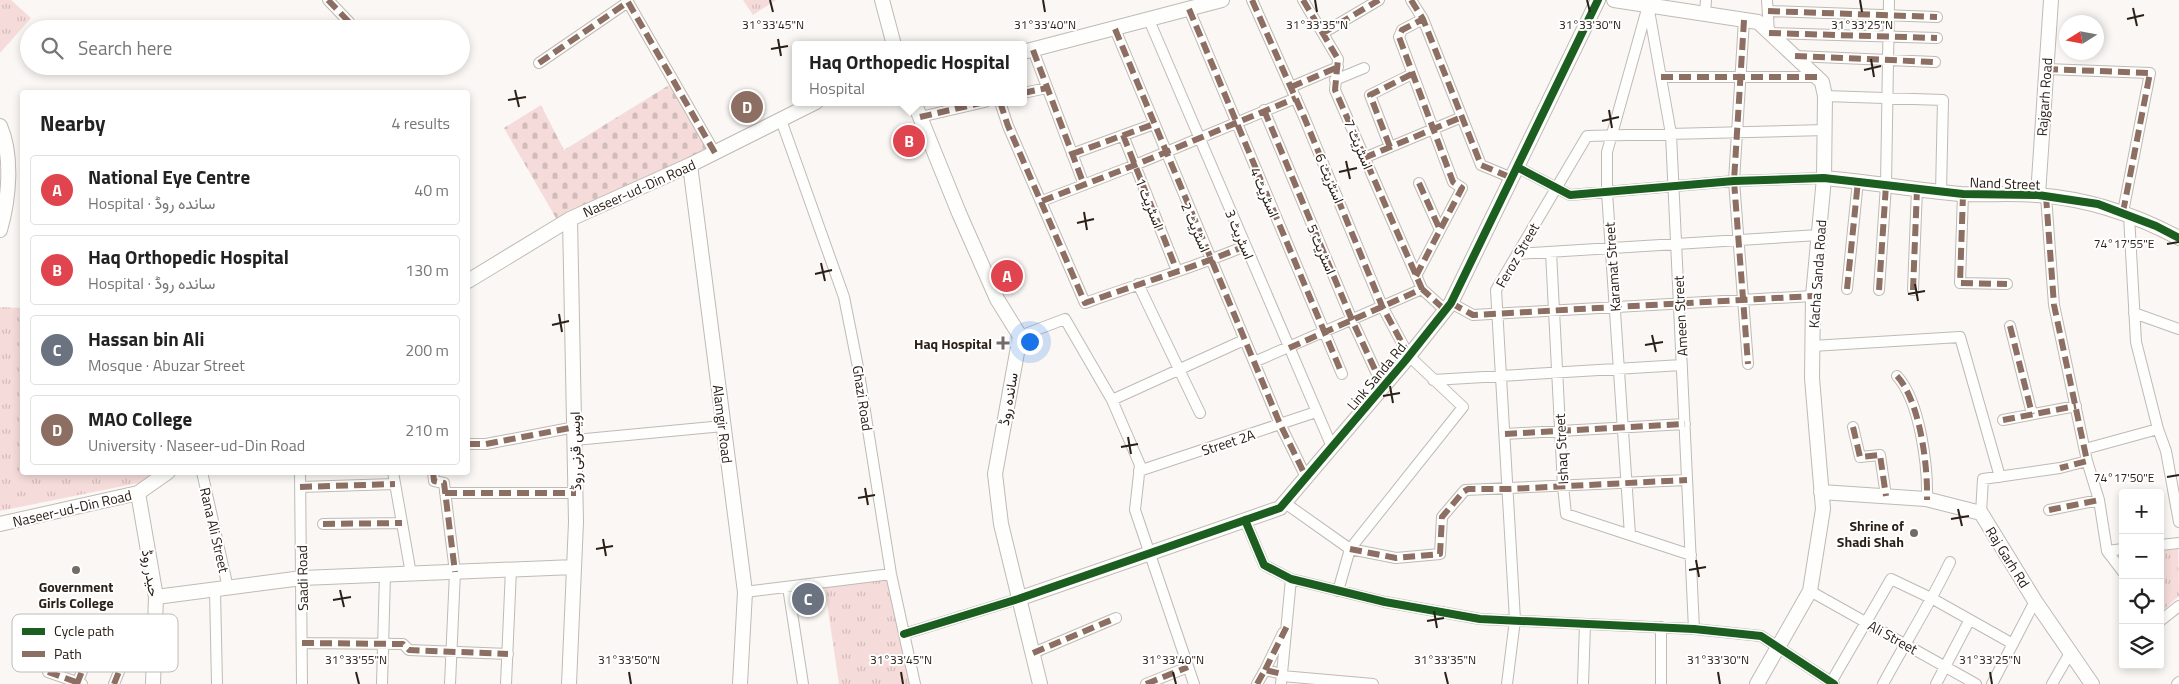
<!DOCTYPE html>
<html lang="en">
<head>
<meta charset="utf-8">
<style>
	body { margin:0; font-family:"Titillium Web",Vazirmatn,sans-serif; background:#f6f6f6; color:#222 }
	.controls { position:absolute; right:15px; bottom:15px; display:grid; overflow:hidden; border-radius:5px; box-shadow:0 2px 8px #0003 }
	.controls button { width:45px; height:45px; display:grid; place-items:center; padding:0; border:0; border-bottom:1px solid #e0e0e0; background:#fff; color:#222; font:25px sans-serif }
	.compass { position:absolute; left:2059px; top:15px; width:45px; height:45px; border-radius:50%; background:#fff; box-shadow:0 2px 8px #0003; rotate:259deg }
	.you { position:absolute; left:1029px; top:341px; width:18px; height:18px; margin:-12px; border:4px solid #fff; border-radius:50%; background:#1a73e8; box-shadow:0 0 0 8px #1a73e833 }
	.badge { display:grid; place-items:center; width:32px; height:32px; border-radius:50%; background:#736b64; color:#fff; font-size:16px; font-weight:700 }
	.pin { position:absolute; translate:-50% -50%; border:2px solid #fff; box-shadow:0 1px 5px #0006 }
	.popup { position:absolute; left:792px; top:41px; width:235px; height:65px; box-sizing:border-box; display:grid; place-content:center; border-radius:5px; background:#fff; filter:drop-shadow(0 1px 4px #0005); font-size:16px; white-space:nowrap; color:#767676 }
	.popup b { font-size:19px; color:#222 }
	.popup::after { content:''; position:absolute; left:50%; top:100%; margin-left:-10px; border:10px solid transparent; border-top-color:#fff }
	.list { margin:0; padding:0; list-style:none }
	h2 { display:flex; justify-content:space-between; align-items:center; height:65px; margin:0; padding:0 20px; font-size:21px }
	h2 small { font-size:16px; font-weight:400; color:#767676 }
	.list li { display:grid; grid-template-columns:32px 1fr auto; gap:15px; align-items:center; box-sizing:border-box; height:70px; margin:0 10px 10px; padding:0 10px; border:1px solid #e0e0e0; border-radius:5px }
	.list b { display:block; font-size:19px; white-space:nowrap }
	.list p { margin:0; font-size:16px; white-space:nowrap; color:#767676 }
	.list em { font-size:16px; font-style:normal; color:#767676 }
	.icon { flex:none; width:28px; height:28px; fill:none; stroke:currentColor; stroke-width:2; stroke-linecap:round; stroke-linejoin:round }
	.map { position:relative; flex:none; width:2179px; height:684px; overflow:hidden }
	.search { position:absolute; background:#fff; box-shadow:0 2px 8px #0003; left:20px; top:20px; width:450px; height:55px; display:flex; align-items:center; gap:12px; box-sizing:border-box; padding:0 18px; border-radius:28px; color:#767676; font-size:19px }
	.panel { position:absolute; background:#fff; box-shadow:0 2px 8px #0003; left:20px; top:90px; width:450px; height:385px; border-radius:5px }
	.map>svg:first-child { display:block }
	.grass { fill:url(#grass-tufts) }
	.cemetery { fill:url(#cemetery-stones) }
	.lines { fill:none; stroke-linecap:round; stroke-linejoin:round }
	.street-casing { stroke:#c0bab4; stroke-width:12 }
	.secondary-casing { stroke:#c0bab4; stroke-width:16 }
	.street { stroke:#fefefd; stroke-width:10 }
	.secondary { stroke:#fefefd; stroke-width:14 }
	.quiet { stroke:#8d6e63; stroke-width:6; stroke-dasharray:12 6; stroke-linecap:butt }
	.cycleway-casing { stroke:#fff; stroke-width:11 }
	.cycleway { stroke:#1b5e20; stroke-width:8 }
	.ticks { fill:none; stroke:#2b2017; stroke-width:2 }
	.poi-dot { fill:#736b64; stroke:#fff; stroke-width:2 }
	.labels { text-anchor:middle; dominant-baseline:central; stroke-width:4; stroke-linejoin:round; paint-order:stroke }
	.street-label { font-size:14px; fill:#2b2017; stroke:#fff }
	.poi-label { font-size:14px; font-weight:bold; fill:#2b2017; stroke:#fff; text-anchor:end }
	.key { fill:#fff; stroke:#bfbcb9; stroke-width:1 }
	.key-label { font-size:14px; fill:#2b2017 }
	.ticks-label { font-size:12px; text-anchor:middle; fill:#2b2017; stroke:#fff; stroke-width:4; stroke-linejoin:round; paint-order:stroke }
</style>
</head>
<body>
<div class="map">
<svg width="2179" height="684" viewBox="0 0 2179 684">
	<defs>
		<pattern id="grass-tufts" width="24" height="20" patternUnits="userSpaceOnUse" patternTransform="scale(1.25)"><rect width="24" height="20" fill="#f5dcda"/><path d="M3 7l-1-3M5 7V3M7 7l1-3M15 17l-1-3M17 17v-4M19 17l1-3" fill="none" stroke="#d2bcba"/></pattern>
		<pattern id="cemetery-stones" width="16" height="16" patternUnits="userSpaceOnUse" patternTransform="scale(1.25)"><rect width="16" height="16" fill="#f5dcda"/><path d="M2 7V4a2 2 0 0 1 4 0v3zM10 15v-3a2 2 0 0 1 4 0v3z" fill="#d2bcba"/></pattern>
	</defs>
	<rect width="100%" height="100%" fill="#faf7f4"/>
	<!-- grass -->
	<path class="grass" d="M 0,0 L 11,0 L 31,18 L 0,53 Z
		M 743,0 L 776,0 L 753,15 Z
		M 0,307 L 22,308 L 22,472 L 154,473 L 143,482 L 0,511 Z
		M 2178,549 L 2179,596 L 2160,613 L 2160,551 Z
		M 891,574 L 915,684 L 839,684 L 824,583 Z"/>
	<!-- cemetery -->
	<path class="cemetery" d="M 674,82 L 715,153 L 560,225 L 504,128 L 541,105 L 564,150 Z"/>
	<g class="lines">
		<!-- street casing -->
		<g class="street-casing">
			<path id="street" d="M 328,0 L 349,22
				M 1252,0 L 1304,117 L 1382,306 L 1409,356 L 1463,407 L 1350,549 L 1285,503
				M 1303,0 L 1338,59 L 1335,90 L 1422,289
				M 1411,0 L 1423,19 L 1481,165 L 1512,178
				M 1767,0 L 1769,33 L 1937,38
				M 1648,5 L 1671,134 L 1694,629
				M 1189,9 L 1342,374
				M 1768,11 L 1937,17
				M 1705,13 L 1706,0
				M 1149,20 L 1332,447
				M 1744,20 L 1734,181 L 1748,364
				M 1115,29 L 1280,424 L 1306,477
				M 1323,33 L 1379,0
				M 1033,50 L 1084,185
				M 1795,56 L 1935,62
				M 539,63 L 628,2 L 715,153
				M 2046,69 L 2150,73 L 2123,212
				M 1661,77 L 1818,77
				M 1335,80 L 1364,68
				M 1291,87 L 1338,67
				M 1023,93 L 1047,88
				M 1825,96 L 1943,100 L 1941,192
				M 1000,102 L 1008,126 L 1085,303 C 1138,284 1193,268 1245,246
				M 1264,110 L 1352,320 L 1383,387
				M 920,117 L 985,102
				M 781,120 L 844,297 L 858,367 L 891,574 L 915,684
				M 1123,135 L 1177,271
				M 1390,147 L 1370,95 L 1412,74
				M 1072,154 L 1154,124
				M 1364,158 L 1462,117
				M 1517,167 L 1570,195 L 1734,181 L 1824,178
				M 1419,183 L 1440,230
				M 1963,194 L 1960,283 L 2007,284
				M 1042,201 L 1135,165 L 1296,98
				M 2129,215 L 2136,342 L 2158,429 L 2166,451 L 2179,522
				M 1551,252 L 1563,486 L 1566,514 L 1691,555
				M 1517,254 L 1819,235
				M 1416,276 L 1462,188 L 1453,182 L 1399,37 L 1402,30 L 1423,19
				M 1138,284 L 1200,413
				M 1847,289 L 1858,181
				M 1879,290 L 1886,185 L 1889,0
				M 1913,290 L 1917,189
				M 1451,303 L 1473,315 L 1813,296
				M 2134,313 L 2179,329
				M 2010,326 L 2032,414
				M 1020,336 L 1065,319 L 1112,400 L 1140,465 L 1135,510 L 1194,684
				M 1812,346 L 1960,337 L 2000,477
				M 1254,362 L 1422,289 L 1445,310
				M 1897,376 C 1920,401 1928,466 1927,500
				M 1433,380 L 1682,365
				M 1112,400 L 1244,340
				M 2003,420 L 2076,406
				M 1853,427 L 1860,457 L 1880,455 L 1886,496
				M 1505,434 L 1685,424
				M 575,440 L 723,426
				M 468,444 L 486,444 L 575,427
				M 2085,449 L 2158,429
				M 2087,461 L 2099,500 L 2107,551 L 2123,572
				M 1139,471 L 1316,412
				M 202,472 L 228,588
				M 300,472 L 302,684
				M 393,472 L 411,574
				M 433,472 L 434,481 L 444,483 L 455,572 L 450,684
				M 300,487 L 395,484
				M 445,493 L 576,493
				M 2049,510 L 2099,500
				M 1981,513 L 1983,479 L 2060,468 L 2087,461 L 2054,305 L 2046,196
				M 1245,520 L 1264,565 L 1291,579 L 1385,602 L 1480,619 L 1694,629 L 1761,636 L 1834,684
				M 323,524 L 402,523
				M 1630,535 L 1607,192 L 1607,152 L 1647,9
				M 2160,545 L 2179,543
				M 2107,551 L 2123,549
				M 788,587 L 803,684
				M 215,590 L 217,684
				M 1338,591 L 1350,549 L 1396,558 L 1440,554 L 1442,517 L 1465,490 L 1687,480
				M 1810,591 L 1976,684
				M 745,592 L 891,574
				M 2160,621 L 2179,606
				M 1661,627 L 1661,684
				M 904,634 L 1018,599
				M 302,643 L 403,644 L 409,650 L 508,654
				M 1033,653 L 1116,618
				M 1265,670 L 1283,633
				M 48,672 L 82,684
				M 1282,676 L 1373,684
				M 77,684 L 87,658
				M 114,684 L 126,654
				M 382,684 L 385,575
				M 506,684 L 511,569
				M 1146,684 L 1188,667
				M 1257,684 L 1265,670 L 1282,674
				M 1281,684 L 1291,579
				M 1507,684 L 1515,620 L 1496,290 L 1587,136 L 1825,130
				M 1583,684 L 1585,624
				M 1830,684 L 1891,579 L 1933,599 L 2013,644
				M 1883,684 C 1905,643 1930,604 1950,562
				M 1936,684 L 1969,621
				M 1992,684 L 2035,601
				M 2052,684 L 2070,653
				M 2177,684 L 2179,682"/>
		</g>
		<!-- secondary casing -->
		<g class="secondary-casing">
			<path id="secondary" d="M 882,0 L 894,45
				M 1614,0 L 1758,22 L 1822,82 L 1825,96 L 1824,178 L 1813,296 L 1812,378 L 1823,509 L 1810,591 L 1757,684
				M 1023,52 L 1222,0
				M 914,102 L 959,213 L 997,299 L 1020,336 L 995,474 L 1001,524 L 1040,684
				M 0,126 C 13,156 9,199 0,230
				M 690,165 L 745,592 L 740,684
				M 1824,178 C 1870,182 1915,190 1961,194 C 1986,195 2012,193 2038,195 C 2088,199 2134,214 2179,238
				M 2038,195 L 2051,0
				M 468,281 L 570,219 L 690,165 L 816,102
				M 1821,492 L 1926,499 L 1981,513 L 2035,601 L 2092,684
				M 138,493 L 156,597 L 153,684
				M 0,524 L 138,493 L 168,472
				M 156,597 L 302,578 L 574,567
				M 1018,599 L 1280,508 L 1405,361 L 1451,303 L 1598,0
				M 569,684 L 576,522 L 570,219"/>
		</g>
		<!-- street -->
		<use href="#street" class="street"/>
		<!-- secondary -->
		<use href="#secondary" class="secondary"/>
		<!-- quiet -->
		<path class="quiet" d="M 328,0 L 349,22
			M 1252,0 L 1304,117 L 1382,306 L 1409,356
			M 1303,0 L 1338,59 L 1335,90 L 1422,289
			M 1411,0 L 1423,19 L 1481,165 L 1512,178
			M 1189,9 L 1342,374
			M 1768,11 L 1937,17
			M 1744,20 L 1734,181 L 1748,364
			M 1115,29 L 1280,424 L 1306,477
			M 1323,33 L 1379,0
			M 1769,33 L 1937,38
			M 1033,50 L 1084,185
			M 1795,56 L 1935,62
			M 539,63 L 628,2 L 715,153
			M 2046,69 L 2150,73 L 2123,212
			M 1661,77 L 1818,77
			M 1291,87 L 1338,67
			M 1023,93 L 1047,88
			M 1000,102 L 1008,126 L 1085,303 C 1138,284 1193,268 1245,246
			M 1264,110 L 1352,320 L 1383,387
			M 920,117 L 985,102
			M 1123,135 L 1177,271
			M 1390,147 L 1370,95 L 1412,74
			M 1072,154 L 1154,124
			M 1364,158 L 1462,117
			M 1419,183 L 1440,230
			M 1963,194 L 1960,283 L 2007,284
			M 2046,196 L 2054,305 L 2087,461 L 2060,468
			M 1042,201 L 1135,165 L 1296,98
			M 1416,276 L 1462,188 L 1453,182 L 1399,37 L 1402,30 L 1423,19
			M 1847,289 L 1858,181
			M 1879,290 L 1886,185
			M 1913,290 L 1917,189
			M 1451,303 L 1473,315 L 1813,296
			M 2010,326 L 2032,414
			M 1289,348 L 1422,289 L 1445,310
			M 1897,376 C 1920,401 1928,466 1927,500
			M 2003,420 L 2076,406
			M 1853,427 L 1860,457 L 1880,455 L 1886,496
			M 1505,434 L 1685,424
			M 468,444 L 486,444 L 575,427
			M 433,472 L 434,481 L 444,483 L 455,572
			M 300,487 L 395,484
			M 445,493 L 576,493
			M 2049,510 L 2099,500
			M 323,524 L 402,523
			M 1350,549 L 1396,558 L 1440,554 L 1442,517 L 1463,492 L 1468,489 L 1509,489 L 1687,480
			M 302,643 L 403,644 L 409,650 L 508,654
			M 1033,653 L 1116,618
			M 1265,670 L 1287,626
			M 48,672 L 82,684
			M 77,684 L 87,658
			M 114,684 L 126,654
			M 1146,684 L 1188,667
			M 1257,684 L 1265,670 L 1282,674"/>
		<!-- cycleway casing -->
		<g class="cycleway-casing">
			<path id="cycleway" d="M 1517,167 L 1570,195 L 1734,181 L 1824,178 L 1963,194 L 2038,195 L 2098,204 L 2156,226 L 2179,238
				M 1245,520 L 1264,565 L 1291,579 L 1385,602 L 1480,619 L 1694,629 L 1761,636 L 1834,684
				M 904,634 L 1018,599 L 1280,508 L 1405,361 L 1451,303 L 1598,0"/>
		</g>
		<!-- cycleway -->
		<use href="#cycleway" class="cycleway"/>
	</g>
	<!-- ticks -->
	<path class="ticks" d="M 770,0 L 773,12M 1043,0 L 1045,12M 1315,0 L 1317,12M 1587,0 L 1590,12M 1860,0 L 1862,12M 2133,8 L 2137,26M 2127,19 L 2144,15M 778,39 L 781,56M 771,49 L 788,46M 1871,59 L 1874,77M 1864,70 L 1881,66M 515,90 L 519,107M 508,100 L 526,97M 1609,110 L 1612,128M 1602,121 L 1619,117M 1346,161 L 1350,179M 1339,172 L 1357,168M 1084,212 L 1087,230M 1077,223 L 1094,219M 2167,244 L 2179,242M 821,263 L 825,281M 815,274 L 832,270M 1915,284 L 1918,301M 1908,294 L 1925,291M 559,314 L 562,332M 552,325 L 569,321M 1652,335 L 1656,352M 1645,345 L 1663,342M 1390,386 L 1393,403M 1383,396 L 1400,393M 1128,437 L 1131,454M 1121,447 L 1138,444M 2167,477 L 2179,475M 865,488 L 868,505M 858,498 L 875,495M 1958,509 L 1962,526M 1951,519 L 1969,516M 603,539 L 606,556M 596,549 L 613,546M 1696,560 L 1699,577M 1689,570 L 1706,567M 340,590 L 344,607M 333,600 L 351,597M 1434,611 L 1437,628M 1427,621 L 1444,618M 356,672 L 359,684M 629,672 L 631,684M 901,672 L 903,684M 1173,672 L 1176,684M 1445,672 L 1448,684M 1718,672 L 1720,684M 1990,672 L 1992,684"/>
	<!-- markers -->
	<g class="poi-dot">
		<path d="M1000.5 335.5h5v5h5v5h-5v5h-5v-5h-5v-5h5z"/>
		<circle cx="1914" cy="533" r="5"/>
		<circle cx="76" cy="570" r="5"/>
	</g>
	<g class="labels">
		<!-- street labels -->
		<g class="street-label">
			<text transform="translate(2044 97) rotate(-86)">Rajgarh Road</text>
			<text transform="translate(1359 144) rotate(67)">اسٹریٹ 7</text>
			<text transform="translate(1330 178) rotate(67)">اسٹریٹ 6</text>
			<text transform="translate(2005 183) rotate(2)">Nand Street</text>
			<text transform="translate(639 188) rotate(-24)">Naseer-ud-Din Road</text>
			<text transform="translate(1265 192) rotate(67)">اسٹریٹ 4</text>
			<text transform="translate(1150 203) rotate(68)">اسٹریٹ 1</text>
			<text transform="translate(1196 227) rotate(67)">اسٹریٹ 2</text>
			<text transform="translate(1240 234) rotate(67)">اسٹریٹ 3</text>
			<text transform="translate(1322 249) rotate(67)">اسٹریٹ 5</text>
			<text transform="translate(1517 255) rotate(-60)">Feroz Street</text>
			<text transform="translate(1612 267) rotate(-94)">Karamat Street</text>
			<text transform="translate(1817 274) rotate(-86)">Kacha Sanda Road</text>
			<text transform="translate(1680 316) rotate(-93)">Ameen Street</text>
			<text transform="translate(1376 376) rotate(-50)">Link Sanda Rd</text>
			<text transform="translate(863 398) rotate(81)">Ghazi Road</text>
			<text transform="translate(1008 399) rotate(-80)">ساندہ روڈ</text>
			<text transform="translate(723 424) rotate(83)">Alamgir Road</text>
			<text transform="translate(1228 442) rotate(-18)">Street 2A</text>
			<text transform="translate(1561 449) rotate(-93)">Ishaq Street</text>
			<text transform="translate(575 451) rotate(-91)">اویس قرنی روڈ</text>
			<text transform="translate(72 508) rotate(-13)">Naseer-ud-Din Road</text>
			<text transform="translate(215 530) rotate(77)">Rana Ali Street</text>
			<text transform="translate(2008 557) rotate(58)">Raj Garh Rd</text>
			<text transform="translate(151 573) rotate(81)">حیدر روڈ</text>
			<text transform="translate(302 578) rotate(-91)">Saadi Road</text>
			<text transform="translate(1893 637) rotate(29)">Ali Street</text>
		</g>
		<!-- poi labels -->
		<g class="poi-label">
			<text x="992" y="343">Haq Hospital</text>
			<text x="1904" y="525">Shrine of<tspan x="1904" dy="16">Shadi Shah</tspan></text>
			<text x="76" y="586" text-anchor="middle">Government<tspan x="76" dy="16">Girls College</tspan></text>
		</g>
	</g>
	<!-- legend -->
	<rect x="12" y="614" width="166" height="58" rx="8" class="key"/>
	<rect x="22" y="628" width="23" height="7" fill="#1b5e20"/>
	<rect x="22" y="651" width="23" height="6" fill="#8d6e63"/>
	<g class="key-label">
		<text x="54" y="636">Cycle path</text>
		<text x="54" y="659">Path</text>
	</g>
	<g class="ticks-label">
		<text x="773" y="29">31°33'45"N</text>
		<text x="1045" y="29">31°33'40"N</text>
		<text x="1317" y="29">31°33'35"N</text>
		<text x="1590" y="29">31°33'30"N</text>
		<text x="1862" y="29">31°33'25"N</text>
		<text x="2124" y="248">74°17'55"E</text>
		<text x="2124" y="482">74°17'50"E</text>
		<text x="356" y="664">31°33'55"N</text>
		<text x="629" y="664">31°33'50"N</text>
		<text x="901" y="664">31°33'45"N</text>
		<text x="1173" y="664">31°33'40"N</text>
		<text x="1445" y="664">31°33'35"N</text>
		<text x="1718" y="664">31°33'30"N</text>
		<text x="1990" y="664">31°33'25"N</text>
	</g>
</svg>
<div class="controls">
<button>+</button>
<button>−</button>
<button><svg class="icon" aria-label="locate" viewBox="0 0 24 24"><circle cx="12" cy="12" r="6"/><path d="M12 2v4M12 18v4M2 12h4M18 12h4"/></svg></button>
<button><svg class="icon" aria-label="layers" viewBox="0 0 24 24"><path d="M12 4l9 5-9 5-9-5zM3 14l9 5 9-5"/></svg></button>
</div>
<svg class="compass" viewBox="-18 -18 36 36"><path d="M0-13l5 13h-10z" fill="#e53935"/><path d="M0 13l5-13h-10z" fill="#767676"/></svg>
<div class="you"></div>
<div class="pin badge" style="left:1007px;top:276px;background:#e0444e">A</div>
<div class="pin badge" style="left:909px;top:141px;background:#e0444e">B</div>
<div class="popup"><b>Haq Orthopedic Hospital</b>Hospital</div>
<div class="pin badge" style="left:808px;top:599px;background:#6b7280">C</div>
<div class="pin badge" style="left:747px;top:107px;background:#8d6e63">D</div>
<div class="search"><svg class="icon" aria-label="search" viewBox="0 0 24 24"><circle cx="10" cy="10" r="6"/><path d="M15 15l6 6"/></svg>Search here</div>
<section class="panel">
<h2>Nearby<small>4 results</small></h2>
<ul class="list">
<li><span class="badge" style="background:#e0444e">A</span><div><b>National Eye Centre</b><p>Hospital · ساندہ روڈ</p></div><em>40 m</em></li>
<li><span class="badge" style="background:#e0444e">B</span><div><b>Haq Orthopedic Hospital</b><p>Hospital · ساندہ روڈ</p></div><em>130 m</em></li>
<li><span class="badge" style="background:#6b7280">C</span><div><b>Hassan bin Ali</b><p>Mosque · Abuzar Street</p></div><em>200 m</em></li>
<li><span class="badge" style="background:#8d6e63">D</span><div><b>MAO College</b><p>University · Naseer-ud-Din Road</p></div><em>210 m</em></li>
</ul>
</section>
</div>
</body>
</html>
